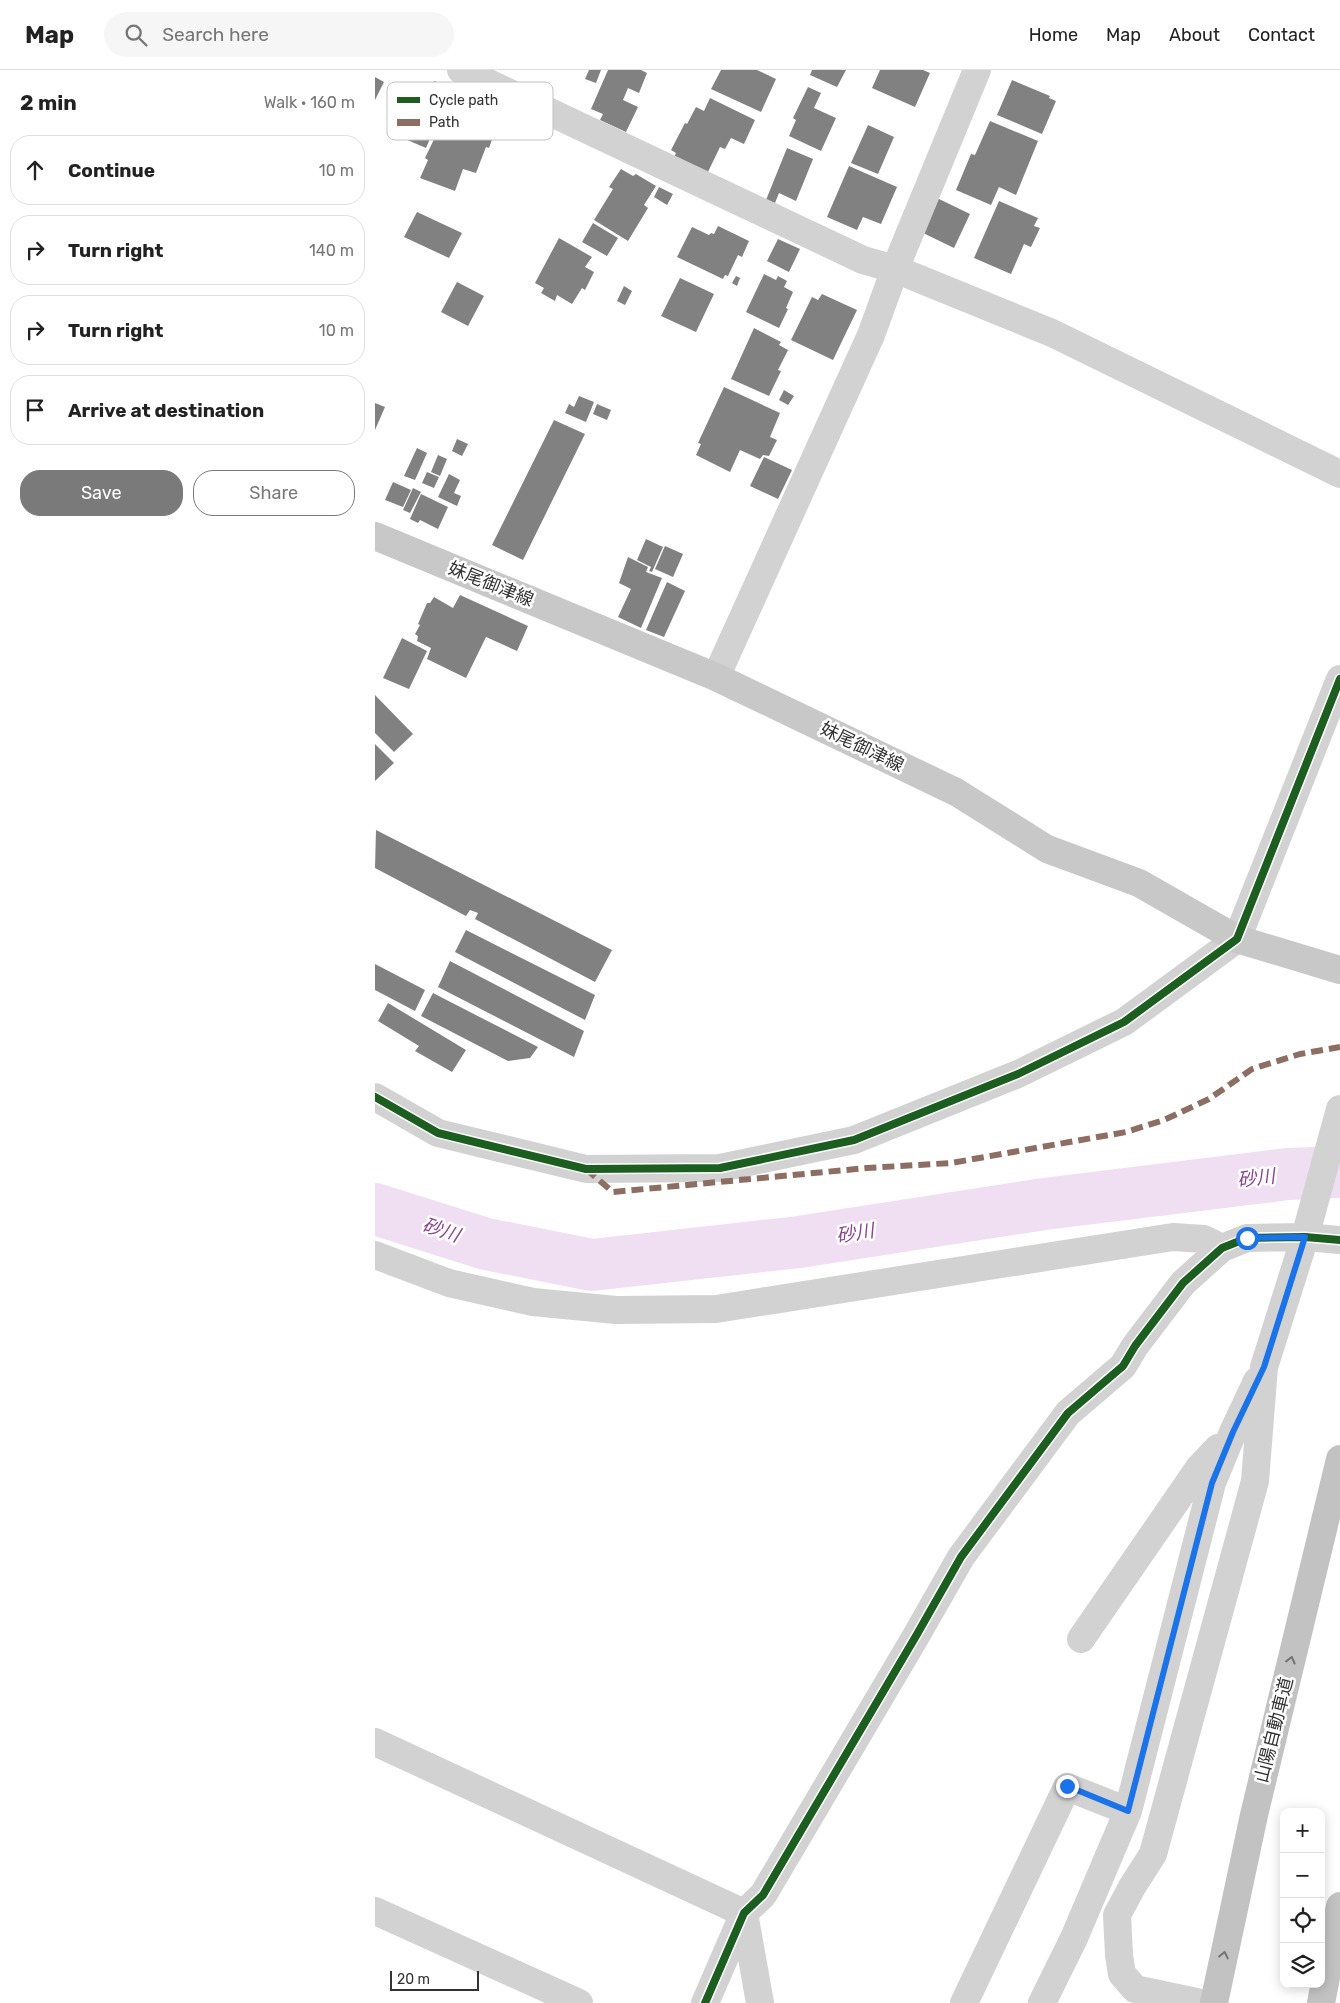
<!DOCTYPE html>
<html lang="en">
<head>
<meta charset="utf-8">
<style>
	body { margin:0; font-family:Rubik,"Noto Sans JP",sans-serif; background:#f6f6f6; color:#222 }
	.controls { position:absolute; right:15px; bottom:15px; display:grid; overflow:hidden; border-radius:10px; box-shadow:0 2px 12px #0003 }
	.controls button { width:45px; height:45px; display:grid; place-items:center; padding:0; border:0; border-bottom:1px solid #e0e0e0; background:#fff; color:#222; font:25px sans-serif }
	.scale { position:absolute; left:15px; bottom:12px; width:89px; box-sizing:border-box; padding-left:5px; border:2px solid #333; border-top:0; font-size:14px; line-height:18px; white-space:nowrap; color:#333; -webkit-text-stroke:4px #fff; paint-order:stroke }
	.stop { position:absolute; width:15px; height:15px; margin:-11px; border:4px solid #1a73e8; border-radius:50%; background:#fff }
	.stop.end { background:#1a73e8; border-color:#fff; box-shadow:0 1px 5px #0008 }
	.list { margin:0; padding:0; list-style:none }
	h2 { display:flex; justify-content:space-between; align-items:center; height:65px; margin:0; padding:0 20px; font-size:21px }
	h2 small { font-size:16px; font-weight:400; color:#767676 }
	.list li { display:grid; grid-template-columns:32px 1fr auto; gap:15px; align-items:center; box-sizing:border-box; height:70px; margin:0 10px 10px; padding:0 10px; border:1px solid #e0e0e0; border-radius:20px }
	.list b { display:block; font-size:19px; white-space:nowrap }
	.list em { font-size:16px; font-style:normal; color:#767676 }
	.actions { display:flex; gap:10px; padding:15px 20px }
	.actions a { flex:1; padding:11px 0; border:1px solid #7a7a7a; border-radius:20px; text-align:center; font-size:18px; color:#7a7a7a }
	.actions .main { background:#7a7a7a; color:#fff }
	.icon { flex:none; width:28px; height:28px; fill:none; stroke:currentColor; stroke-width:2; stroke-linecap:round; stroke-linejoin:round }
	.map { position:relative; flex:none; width:965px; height:1933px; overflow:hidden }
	header { display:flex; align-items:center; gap:30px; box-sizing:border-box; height:70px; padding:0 25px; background:#fff; border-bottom:1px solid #e0e0e0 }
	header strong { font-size:24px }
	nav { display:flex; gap:28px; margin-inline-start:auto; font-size:18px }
	.search { width:350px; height:45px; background:#f6f6f6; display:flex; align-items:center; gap:12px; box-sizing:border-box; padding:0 18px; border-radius:28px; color:#767676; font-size:19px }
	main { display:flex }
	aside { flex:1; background:#fff }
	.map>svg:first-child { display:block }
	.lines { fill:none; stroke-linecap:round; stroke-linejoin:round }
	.river { stroke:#f0def2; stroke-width:52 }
	.building { fill:#818181 }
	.minor { stroke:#d2d2d2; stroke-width:28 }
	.tertiary { stroke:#d2d2d2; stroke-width:28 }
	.primary { stroke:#c8c8c8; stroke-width:28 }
	.motorway { stroke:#c2c2c2; stroke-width:28 }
	.quiet { stroke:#8d6e63; stroke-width:6; stroke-dasharray:12 6; stroke-linecap:butt }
	.cycleway-casing { stroke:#fff; stroke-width:11 }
	.cycleway { stroke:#1b5e20; stroke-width:8 }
	.oneway { stroke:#737373 }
	.route { stroke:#1a73e8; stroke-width:6 }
	.labels { text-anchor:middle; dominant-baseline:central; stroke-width:5; stroke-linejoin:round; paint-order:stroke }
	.street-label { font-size:18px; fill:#333; stroke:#fff }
	.water-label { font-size:19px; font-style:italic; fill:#8d4393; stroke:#fff }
	.key { fill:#fff; stroke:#c2c2c2; stroke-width:1 }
	.key-label { font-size:14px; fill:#333 }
</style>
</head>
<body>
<header>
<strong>Map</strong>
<div class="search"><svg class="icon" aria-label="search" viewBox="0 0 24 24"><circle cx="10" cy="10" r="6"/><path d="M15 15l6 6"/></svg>Search here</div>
<nav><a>Home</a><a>Map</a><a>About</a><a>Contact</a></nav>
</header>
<main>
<aside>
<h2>2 min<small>Walk · 160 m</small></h2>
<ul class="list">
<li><svg class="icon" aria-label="ahead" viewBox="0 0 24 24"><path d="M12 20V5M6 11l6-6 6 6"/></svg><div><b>Continue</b></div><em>10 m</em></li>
<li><svg class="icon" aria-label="right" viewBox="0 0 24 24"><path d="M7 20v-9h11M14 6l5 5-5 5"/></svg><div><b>Turn right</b></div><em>140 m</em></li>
<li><svg class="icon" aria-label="right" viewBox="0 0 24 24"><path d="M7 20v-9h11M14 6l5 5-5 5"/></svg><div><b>Turn right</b></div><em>10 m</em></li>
<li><svg class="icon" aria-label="arrive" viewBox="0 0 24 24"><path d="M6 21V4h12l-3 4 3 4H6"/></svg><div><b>Arrive at destination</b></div></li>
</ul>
<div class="actions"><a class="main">Save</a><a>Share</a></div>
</aside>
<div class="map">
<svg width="965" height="1933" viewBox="0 0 965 1933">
	<rect width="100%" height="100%" fill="#fff"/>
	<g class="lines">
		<!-- river -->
		<path class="river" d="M 0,1139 L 111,1174 L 217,1195 L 424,1172 L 669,1134 L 913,1104 L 965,1102"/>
	</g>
	<!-- building -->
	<path class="building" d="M 214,0 L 226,0 L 221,13 L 210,9 Z
		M 233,0 L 266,0 L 272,3 L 264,23 L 253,18 L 248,30 L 263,37 L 251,62 L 225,50 L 228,44 L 216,39 Z
		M 346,0 L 382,0 L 401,9 L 386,42 L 336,19 Z
		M 437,0 L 471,0 L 462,17 L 435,5 Z
		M 505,0 L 548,0 L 555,3 L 540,37 L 497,18 Z
		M 0,7 L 9,12 L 0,30 Z
		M 637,10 L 675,26 L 674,28 L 681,31 L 667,64 L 622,45 Z
		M 59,11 L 72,15 L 71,19 L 79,24 L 69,45 L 66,43 L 51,78 L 30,69 L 45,31 L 49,33 Z
		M 433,17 L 446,23 L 439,38 L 461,48 L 446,81 L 414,66 L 421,50 L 418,48 Z
		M 83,28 L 121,46 L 116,60 L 120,61 L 114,78 L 111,77 L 101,103 L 88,99 L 80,121 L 45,108 L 53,90 L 50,88 L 77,32 L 81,34 Z
		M 335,28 L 380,50 L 369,74 L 356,68 L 350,79 L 345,77 L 332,104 L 299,87 L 301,83 L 296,80 L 310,53 L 312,54 L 321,37 L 329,41 Z
		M 615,51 L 663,71 L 641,125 L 624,117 L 616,135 L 581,120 L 596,84 L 600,85 Z
		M 493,55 L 519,67 L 503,104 L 476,93 Z
		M 412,78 L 438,89 L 421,131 L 404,123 L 400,133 L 391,130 Z
		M 474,96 L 522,117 L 506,154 L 488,147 L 482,160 L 452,147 Z
		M 246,99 L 258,106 L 261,104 L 281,116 L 269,135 L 273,138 L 253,171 L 219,150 L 238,119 L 234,117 Z
		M 284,117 L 298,124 L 292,135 L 279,127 Z
		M 562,128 L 595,144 L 579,178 L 546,162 Z
		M 624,131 L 663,148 L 659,156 L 665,158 L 656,177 L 649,174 L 636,204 L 599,188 Z
		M 42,142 L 87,163 L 74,188 L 29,167 Z
		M 218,153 L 243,168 L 232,186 L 207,172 Z
		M 343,156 L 374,171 L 367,187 L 363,185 L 353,206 L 350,205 L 348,209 L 302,187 L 317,157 L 334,165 L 336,163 L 339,164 Z
		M 184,168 L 217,187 L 210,197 L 219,202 L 210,220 L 207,218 L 197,234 L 182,225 L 180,231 L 166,223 L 169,218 L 160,213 Z
		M 403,169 L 425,179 L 414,202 L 392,191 Z
		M 389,204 L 401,210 L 403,206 L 412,211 L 409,217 L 418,222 L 411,238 L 413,239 L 404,258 L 371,242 Z
		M 361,206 L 365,208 L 362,216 L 357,213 Z
		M 305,208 L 339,224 L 321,262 L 286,246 Z
		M 82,212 L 109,226 L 93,256 L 66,242 Z
		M 249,216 L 257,221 L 250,235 L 242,231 Z
		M 447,224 L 482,240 L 458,290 L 416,270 L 437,227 L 443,230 Z
		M 379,258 L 406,272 L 404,275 L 413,280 L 403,300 L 406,301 L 394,326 L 356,309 Z
		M 349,317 L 405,343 L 395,367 L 402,370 L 394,386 L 388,385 L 385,389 L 365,380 L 355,402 L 321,385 L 326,374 L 323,373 Z
		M 409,320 L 419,326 L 413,335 L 404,330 Z
		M 204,326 L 219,332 L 211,352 L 190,343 L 194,334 L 199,337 Z
		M 0,333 L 10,337 L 0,360 Z
		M 222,334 L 236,340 L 232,350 L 218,344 Z
		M 179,350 L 210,364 L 148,490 L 117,475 Z
		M 82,369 L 93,374 L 87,386 L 77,381 Z
		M 42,378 L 52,383 L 40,410 L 29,406 Z
		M 63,385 L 72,389 L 65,406 L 56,402 Z
		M 389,387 L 417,400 L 403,429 L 375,416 Z
		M 52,402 L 64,407 L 59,418 L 47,413 Z
		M 74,404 L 85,410 L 79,423 L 86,426 L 82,436 L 63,427 Z
		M 18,412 L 36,420 L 28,437 L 10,430 Z
		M 38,418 L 46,422 L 35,443 L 28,440 Z
		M 46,424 L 73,437 L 63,459 L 45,450 L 43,453 L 35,449 Z
		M 271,469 L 288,477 L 277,502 L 274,501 L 276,497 L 262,490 Z
		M 290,476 L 308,484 L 298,507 L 280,499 Z
		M 253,487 L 273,497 L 271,502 L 287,508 L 266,558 L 243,547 L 256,519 L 244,513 Z
		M 292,512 L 310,521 L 289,567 L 271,560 Z
		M 85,525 L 153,556 L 142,581 L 111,567 L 91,608 L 52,589 L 56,578 L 42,571 L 43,566 L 40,564 L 45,555 L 43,554 L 52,533 L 55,533 L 59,527 L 78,538 Z
		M 27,568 L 52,581 L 34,619 L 8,608 Z
		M 0,625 L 38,664 L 19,682 L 0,663 Z
		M 0,674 L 19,693 L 0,711 Z
		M 1,760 L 237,880 L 220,912 L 100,849 L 103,843 L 95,840 L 91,846 L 0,798 Z
		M 91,860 L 220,925 L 210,950 L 80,882 Z
		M 75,891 L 209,961 L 199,987 L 63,917 Z
		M 0,894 L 50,920 L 40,941 L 0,920 Z
		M 58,923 L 163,977 L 155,988 L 133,991 L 46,946 Z
		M 13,933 L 91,980 L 77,1002 L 40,981 L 44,976 L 3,951 Z"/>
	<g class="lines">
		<!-- minor -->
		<path class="minor" d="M 86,0 L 488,190 L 520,199 L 677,263 L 965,404
			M 341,607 L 496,265 L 520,199 L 602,0
			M 862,869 L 965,609
			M 0,1185 L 74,1213 L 158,1232 L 241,1240 L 341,1239 L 798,1167 L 829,1169 L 847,1178
			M 706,1569 L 824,1398 L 843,1378
			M 0,1672 L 369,1843 L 385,1933
			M 0,1841 L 204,1933
			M 330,1933 L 369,1843 L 388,1825 L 541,1566 L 586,1487 L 693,1343 L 748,1296 L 760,1276 L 808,1213 L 847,1178 L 872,1168 L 930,1167 L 965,1170
			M 589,1933 L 692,1717 L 753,1741
			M 667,1933 L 699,1868 L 753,1741 L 837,1413 L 858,1362 L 882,1311
			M 826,1933 L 760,1919 L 747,1904 L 744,1885 L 742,1845 L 757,1817 L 778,1784 L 880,1411 L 889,1297 L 930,1167 L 965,1039"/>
		<!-- tertiary -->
		<path class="tertiary" d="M 0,1027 L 63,1063 L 211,1099 L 345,1098 L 479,1070 L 643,1004 L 749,952 L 862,869"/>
		<!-- primary -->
		<path class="primary" d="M 0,466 L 341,607 L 581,722 L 672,779 L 764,813 L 862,869 L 965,900"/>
		<!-- motorway -->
		<path class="motorway" d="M 839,1933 L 879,1745 L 965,1389
			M 946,1933 L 965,1836"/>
		<!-- quiet -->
		<path class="quiet" d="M 211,1099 L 238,1122 L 492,1098 L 576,1093 L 751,1062 L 789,1050 L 834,1029 L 877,999 L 925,984 L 965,977"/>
		<!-- cycleway casing -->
		<g class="cycleway-casing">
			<path id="cycleway" d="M 0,1027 L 63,1063 L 211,1099 L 345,1098 L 479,1070 L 643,1004 L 749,952 L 862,869 L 965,609
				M 330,1933 L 369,1843 L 388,1825 L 541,1566 L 586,1487 L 693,1343 L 748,1296 L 760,1276 L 808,1213 L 847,1178 L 872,1168 L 930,1167 L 965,1170"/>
		</g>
		<!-- cycleway -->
		<use href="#cycleway" class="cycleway"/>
	</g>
	<!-- one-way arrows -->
	<defs><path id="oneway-chevron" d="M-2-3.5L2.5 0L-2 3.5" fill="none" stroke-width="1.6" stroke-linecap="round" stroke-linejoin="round" transform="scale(1.25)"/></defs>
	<g class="oneway">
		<use href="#oneway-chevron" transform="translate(916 1590) rotate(-76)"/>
		<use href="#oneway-chevron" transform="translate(849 1885) rotate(-78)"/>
	</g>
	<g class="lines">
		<!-- route -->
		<path class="route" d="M 692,1716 L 753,1741 L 837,1413 L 858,1362 L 889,1297 L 930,1167 L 872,1168"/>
	</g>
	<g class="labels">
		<!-- street labels -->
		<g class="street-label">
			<text transform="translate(116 514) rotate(22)">妹尾御津線</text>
			<text transform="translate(487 677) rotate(26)">妹尾御津線</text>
			<text transform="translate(899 1660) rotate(-76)">山陽自動車道</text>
		</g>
		<!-- water labels -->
		<g class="water-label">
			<text transform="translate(881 1108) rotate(-7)">砂川</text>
			<text transform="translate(66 1160) rotate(18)">砂川</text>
			<text transform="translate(480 1163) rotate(-9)">砂川</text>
		</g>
	</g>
	<!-- legend -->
	<rect x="12" y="12" width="166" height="58" rx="8" class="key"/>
	<rect x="22" y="27" width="23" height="6" fill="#1b5e20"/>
	<rect x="22" y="49" width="23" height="7" fill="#8d6e63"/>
	<g class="key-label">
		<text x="54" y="35">Cycle path</text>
		<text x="54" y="57">Path</text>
	</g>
</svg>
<div class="controls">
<button>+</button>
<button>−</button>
<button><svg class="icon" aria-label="locate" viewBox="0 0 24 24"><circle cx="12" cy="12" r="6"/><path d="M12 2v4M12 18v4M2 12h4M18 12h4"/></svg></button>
<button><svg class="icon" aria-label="layers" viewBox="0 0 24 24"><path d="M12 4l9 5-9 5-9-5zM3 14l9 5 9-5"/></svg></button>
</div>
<div class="scale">20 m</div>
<div class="stop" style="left:872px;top:1168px"></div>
<div class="stop end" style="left:692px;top:1716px"></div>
</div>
</main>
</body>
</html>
